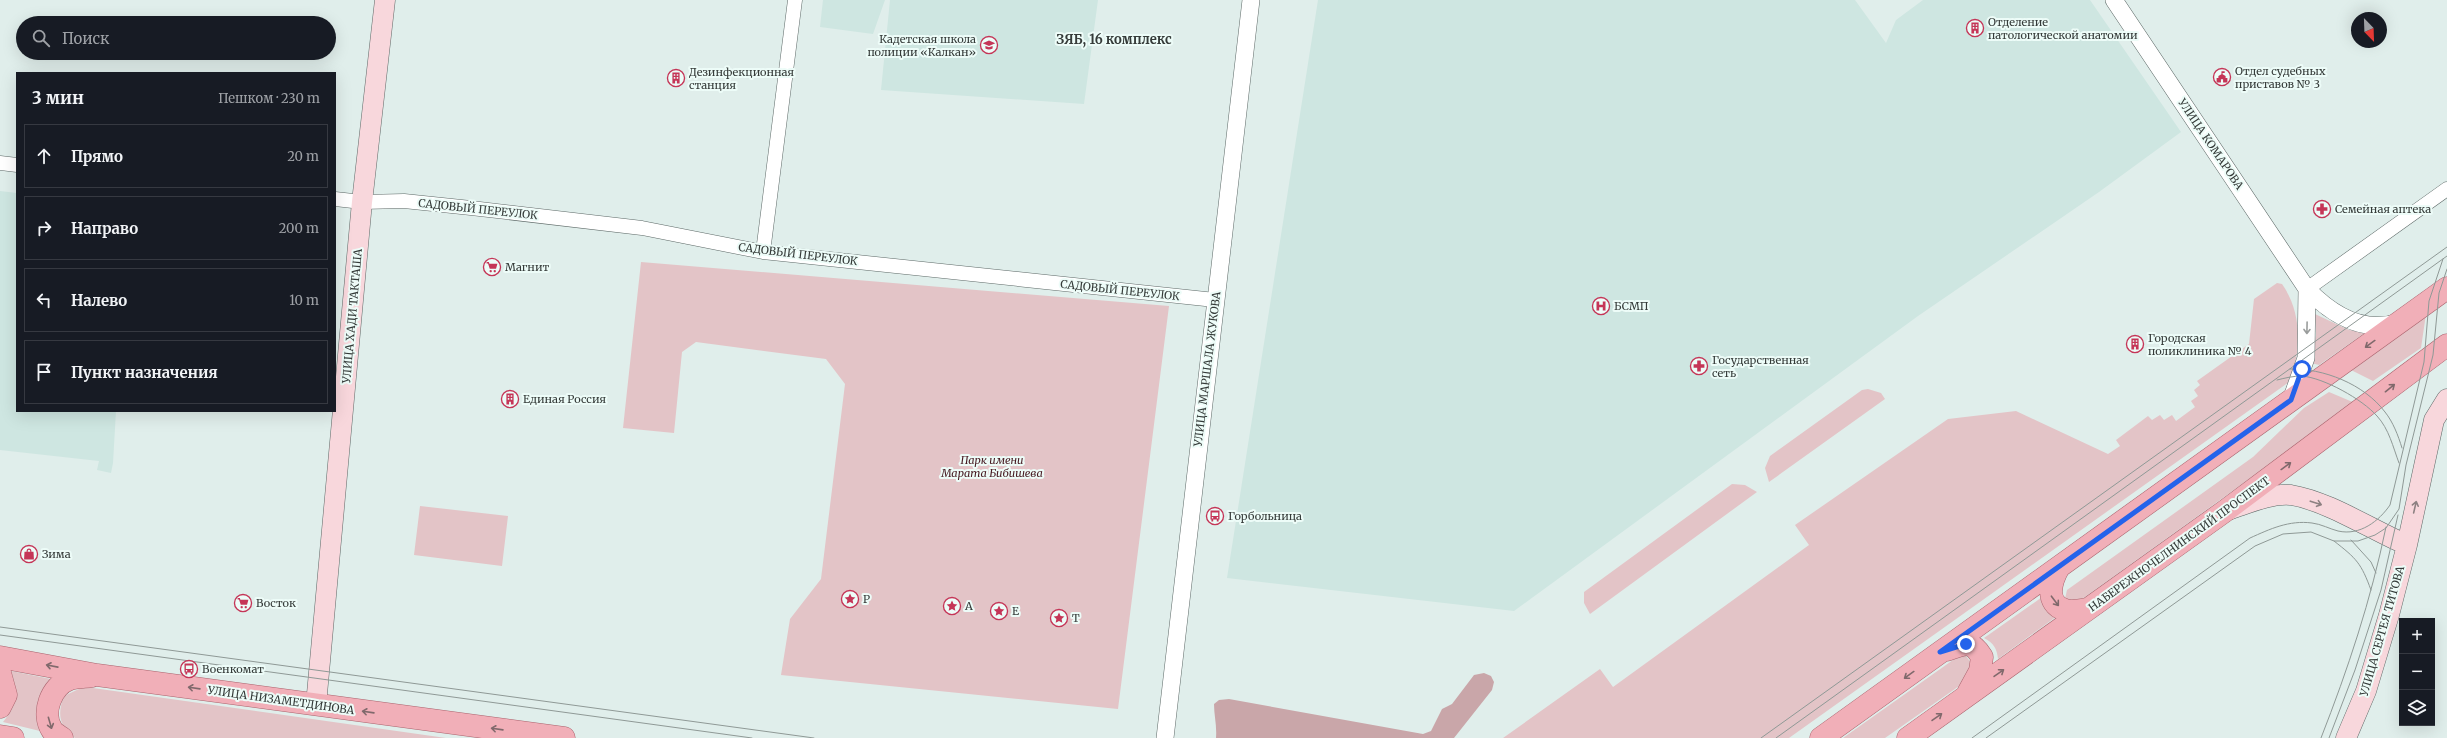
<!DOCTYPE html>
<html lang="ru">
<head>
<meta charset="utf-8">
<style>
	body { margin:0; font-family:Merriweather,serif; background:#20242c; color:#f1f3f6 }
	.controls { position:absolute; right:12px; bottom:12px; display:grid; overflow:hidden; border-radius:0px; box-shadow:0 4px 16px #0002 }
	.controls button { width:36px; height:36px; display:grid; place-items:center; padding:0; border:0; border-bottom:1px solid #363941; background:#171b24; color:#f1f3f6; font:20px sans-serif }
	.compass { position:absolute; left:2351px; top:12px; width:36px; height:36px; border-radius:50%; background:#171b24; box-shadow:0 4px 16px #0002; rotate:157deg }
	.stop { position:absolute; width:12px; height:12px; margin:-9px; border:3px solid #2563eb; border-radius:50%; background:#fff }
	.stop.end { background:#2563eb; border-color:#fff; box-shadow:0 1px 4px #0008 }
	.list { margin:0; padding:0; list-style:none }
	h2 { display:flex; justify-content:space-between; align-items:center; height:52px; margin:0; padding:0 16px; font-size:17px }
	h2 small { font-size:13px; font-weight:400; color:#9ea1a6 }
	.list li { display:grid; grid-template-columns:26px 1fr auto; gap:12px; align-items:center; box-sizing:border-box; height:64px; margin:0 8px 8px; padding:0 8px; border:1px solid #363941; border-radius:0px }
	.list b { display:block; font-size:15px; white-space:nowrap }
	.list em { font-size:13px; font-style:normal; color:#9ea1a6 }
	.icon { flex:none; width:22px; height:22px; fill:none; stroke:currentColor; stroke-width:2; stroke-linecap:round; stroke-linejoin:round }
	.map { position:relative; flex:none; width:2447px; height:738px; overflow:hidden }
	.search { position:absolute; background:#171b24; box-shadow:0 4px 16px #0002; left:16px; top:16px; width:320px; height:44px; display:flex; align-items:center; gap:10px; box-sizing:border-box; padding:0 14px; border-radius:22px; color:#9ea1a6; font-size:15px }
	.panel { position:absolute; background:#171b24; box-shadow:0 4px 16px #0002; left:16px; top:72px; width:320px; height:340px; border-radius:0px }
	.map>svg:first-child { display:block }
	.built { fill:#cee6e1 }
	.green { fill:#e3c4c7 }
	.forest { fill:#c9a6a9 }
	.lines { fill:none; stroke-linecap:round; stroke-linejoin:round }
	.minor-casing { stroke:#5d6967; stroke-width:15 }
	.tertiary-casing { stroke:#5d6967; stroke-width:18 }
	.secondary-casing { stroke:#5d6967; stroke-width:21 }
	.primary-casing { stroke:#a9636d; stroke-width:23 }
	.minor { stroke:#fff; stroke-width:14 }
	.tertiary { stroke:#fff; stroke-width:17 }
	.secondary { stroke:#f8d7dc; stroke-width:20 }
	.primary { stroke:#f1afb8; stroke-width:22 }
	.tram { stroke:#8f9996; stroke-width:1 }
	.oneway { stroke:#9a9d9c }
	.oneway2 { stroke:#80696c }
	.oneway3 { stroke:#8d8182 }
	.route { stroke:#2563eb; stroke-width:5 }
	.labels { text-anchor:middle; dominant-baseline:central; stroke-width:4; stroke-linejoin:round; paint-order:stroke }
	.poi-label { font-size:11px; fill:#353b39; stroke:#edfcf8; text-anchor:start }
	.street-label { font-size:11px; fill:#353b39; stroke:#edfcf8 }
	.park-label { font-size:11px; font-style:italic; fill:#45171f; stroke:#edfcf8 }
	.quarter-label { font-size:13px; font-weight:bold; fill:#353b39; stroke:#edfcf8 }
</style>
</head>
<body>
<div class="map">
<svg width="2447" height="738" viewBox="0 0 2447 738">
	<rect width="100%" height="100%" fill="#e0eeeb"/>
	<!-- built -->
	<path class="built" d="M 823,0 L 885,0 L 873,34 L 820,27 Z
		M 890,0 L 1098,0 L 1084,104 L 881,90 Z
		M 1318,0 L 1855,0 L 1886,43 L 1896,20 L 1923,0 L 2090,0 L 2181,132 L 2099,192 L 1918,316 L 1514,611 L 1227,578 Z
		M 0,191 L 17,193 L 17,411 L 116,411 L 113,463 L 111,473 L 97,470 L 99,461 L 0,450 Z"/>
	<!-- green -->
	<path class="green" d="M 641,262 L 1169,306 L 1118,709 L 781,675 L 790,619 L 821,579 L 845,384 L 826,359 L 696,342 L 682,352 L 674,433 L 623,428 Z
		M 2277,283 L 2282,284 C 2302,312 2302,351 2289,382 L 1789,738 L 1503,738 L 1600,669 L 1613,687 L 1809,545 L 1795,525 L 1948,419 L 2016,411 L 2108,454 L 2120,446 L 2116,440 L 2148,416 L 2152,420 L 2160,415 L 2164,420 L 2172,415 L 2176,421 L 2195,407 L 2191,401 L 2198,396 L 2194,390 L 2200,385 L 2197,381 L 2249,344 L 2254,299 Z
		M 2315,314 L 2349,330 L 2366,332 L 2319,365 L 2311,363 L 2316,335 Z
		M 2426,314 L 2421,348 L 2373,381 L 2349,369 Z
		M 1868,389 L 1881,393 L 1885,399 L 1769,482 L 1765,468 L 1770,456 L 1862,390 Z
		M 2329,392 L 2355,403 L 2075,604 L 2065,599 L 2067,590 L 2253,457 L 2304,408 Z
		M 1732,484 L 1745,485 L 1757,492 L 1590,614 L 1584,603 L 1584,592 Z
		M 420,506 L 508,516 L 502,566 L 414,555 Z
		M 2045,595 L 2060,614 L 1998,659 C 1997,649 1994,643 1984,638 Z
		M 1960,655 L 1965,655 L 1973,665 L 1972,677 L 1885,738 L 1843,738 Z
		M 11,671 L 56,680 L 44,732 L 3,722 C 17,705 18,691 11,671 Z
		M 81,688 L 93,688 L 446,738 L 75,738 C 59,726 57,714 64,696 Z"/>
	<!-- forest -->
	<path class="forest" d="M 1484,673 L 1491,676 L 1494,682 L 1492,690 L 1454,738 L 1216,738 C 1217,725 1214,716 1214,704 L 1219,700 L 1229,699 L 1423,734 L 1431,731 L 1442,709 L 1452,704 L 1474,675 Z"/>
	<g class="lines">
		<!-- minor casing -->
		<g class="minor-casing">
			<path id="minor" d="M 0,163 L 17,165
				M 335,199 L 362,202 L 404,201 L 471,208 L 642,228 L 763,252 L 1215,300
				M 763,252 L 795,0
				M 2307,289 L 2447,189"/>
		</g>
		<!-- tertiary casing -->
		<g class="tertiary-casing">
			<path id="tertiary" d="M 2114,0 L 2307,289 C 2331,314 2363,334 2399,322
				M 2291,400 L 2306,358 L 2307,289
				M 1165,738 L 1251,0"/>
		</g>
		<!-- secondary casing -->
		<g class="secondary-casing">
			<path id="secondary" d="M 2231,509 C 2249,503 2272,493 2291,495 C 2328,501 2372,530 2407,545
				M 316,705 L 362,202 L 385,0
				M 2346,738 L 2366,691 L 2389,615 L 2407,545 L 2434,420 L 2447,399"/>
		</g>
		<!-- primary casing -->
		<g class="primary-casing">
			<path id="primary" d="M 2059,567 C 2051,581 2044,603 2065,610 C 2071,612 2082,610 2088,609
				M 1947,650 C 1964,644 1971,639 1982,657 L 1980,671 L 1968,693
				M 0,657 L 97,675 L 564,738
				M 0,673 L 6,695 L 0,707
				M 0,736 L 13,738
				M 62,738 C 59,736 54,733 52,730 C 41,713 51,686 70,679 C 77,677 85,677 92,676
				M 1821,738 L 2447,288
				M 1908,738 L 2225,511 L 2447,345"/>
		</g>
		<!-- minor -->
		<use href="#minor" class="minor"/>
		<!-- tertiary -->
		<use href="#tertiary" class="tertiary"/>
		<!-- secondary -->
		<use href="#secondary" class="secondary"/>
		<!-- primary -->
		<use href="#primary" class="primary"/>
		<!-- tram -->
		<path class="tram" d="M 2290,369 C 2323,368 2364,384 2385,412 C 2393,422 2398,435 2402,448
			M 2277,380 C 2285,378 2293,376 2302,376 C 2324,378 2362,399 2377,416 C 2389,429 2393,447 2399,463
			M 2351,540 L 2371,562 L 2376,573
			M 2334,541 C 2357,559 2361,563 2371,590
			M 0,627 L 814,738
			M 0,635 L 752,738
			M 1761,738 L 2447,247
			M 1776,738 L 2447,256
			M 1972,738 L 2250,538 C 2270,529 2289,520 2312,523 C 2321,524 2330,529 2338,531 C 2360,536 2379,521 2390,505 L 2424,362 L 2429,301 L 2443,259
			M 1986,738 L 2255,546 L 2283,534 L 2311,532 L 2334,541 L 2358,541 L 2375,535 L 2386,528 L 2399,509 L 2406,465 L 2433,355 L 2439,293 L 2447,269
			M 2321,738 C 2348,669 2371,600 2386,527
			M 2329,738 L 2355,670 L 2381,590 L 2398,515"/>
	</g>
	<!-- one-way arrows -->
	<defs><path id="oneway-shaft" d="M-6 0H5M1.5-3L5.5 0L1.5 3" fill="none" stroke-width="1.6" stroke-linecap="round" stroke-linejoin="round"/></defs>
	<use class="oneway" href="#oneway-shaft" transform="translate(2307 328) rotate(91)"/>
	<g class="oneway2">
		<use href="#oneway-shaft" transform="translate(2370 344) rotate(144)"/>
		<use href="#oneway-shaft" transform="translate(2390 388) rotate(-39)"/>
		<use href="#oneway-shaft" transform="translate(2286 466) rotate(-36)"/>
		<use href="#oneway-shaft" transform="translate(2055 601) rotate(53)"/>
		<use href="#oneway-shaft" transform="translate(52 666) rotate(-169)"/>
		<use href="#oneway-shaft" transform="translate(1999 673) rotate(-35)"/>
		<use href="#oneway-shaft" transform="translate(1909 675) rotate(144)"/>
		<use href="#oneway-shaft" transform="translate(194 688) rotate(-172)"/>
		<use href="#oneway-shaft" transform="translate(368 712) rotate(-172)"/>
		<use href="#oneway-shaft" transform="translate(1937 717) rotate(-35)"/>
		<use href="#oneway-shaft" transform="translate(50 723) rotate(74)"/>
		<use href="#oneway-shaft" transform="translate(497 729) rotate(-172)"/>
	</g>
	<g class="oneway3">
		<use href="#oneway-shaft" transform="translate(2316 503) rotate(18)"/>
		<use href="#oneway-shaft" transform="translate(2415 507) rotate(-77)"/>
	</g>
	<g class="lines">
		<!-- route -->
		<path class="route" d="M 1966,644 L 1940,652 L 2291,400 L 2302,369"/>
	</g>
	<!-- icons -->
	<defs>
		<g id="building-ring" transform="scale(0.9)"><circle r="9.5" fill="#edfcf8" stroke="#c53557" stroke-width="1.5"/><path d="M-4-6H4V6H1V3H-1V6H-4ZM-2.5-4.3h1.7v1.8h-1.7ZM.8-4.3h1.7v1.8H.8ZM-2.5-1h1.7V.8h-1.7ZM.8-1h1.7V.8H.8Z" fill="#c53557"/></g>
		<g id="school-ring" transform="scale(0.9)"><circle r="9.5" fill="#edfcf8" stroke="#c53557" stroke-width="1.5"/><path d="M0-5L7-2L0 1L-7-2ZM-4 1L0 2.5L4 1V4Q0 6-4 4Z" fill="#c53557"/></g>
		<g id="civic-ring" transform="scale(0.9)"><circle r="9.5" fill="#edfcf8" stroke="#c53557" stroke-width="1.5"/><path d="M-.6-6.5H3V-4.5H.6V-3L4-1V1h2V6H-6V1h2V-1L-.6-3ZM-1.2 2.5V6h2.4V2.5Z" fill="#c53557"/></g>
		<g id="pharmacy-ring" transform="scale(0.9)"><circle r="9.5" fill="#edfcf8" stroke="#c53557" stroke-width="1.5"/><path d="M-2-6h4v4h4v4h-4v4h-4v-4h-4v-4h4Z" fill="#c53557"/></g>
		<g id="supermarket-ring" transform="scale(0.9)"><circle r="9.5" fill="#edfcf8" stroke="#c53557" stroke-width="1.5"/><path d="M-6-5.5h2.5l.6 2H6L4.5 2H-2.5L-4.4-4H-6ZM-1.5 3.2a1.3 1.3 0 1 0 .1 0ZM3 3.2a1.3 1.3 0 1 0 .1 0Z" fill="#c53557"/></g>
		<g id="hospital-ring" transform="scale(0.9)"><circle r="9.5" fill="#edfcf8" stroke="#c53557" stroke-width="1.5"/><path d="M-5-5h3v3.5h4V-5h3V5h-3V1.5h-4V5h-3Z" fill="#c53557"/></g>
		<g id="bus-ring" transform="scale(0.9)"><circle r="9.5" fill="#edfcf8" stroke="#c53557" stroke-width="1.5"/><path d="M-5-6H5V4H4V6H2V4H-2V6H-4V4H-5ZM-3.5-4V0h7V-4ZM-3.5 1.2v1.5H-2V1.2ZM2 1.2v1.5H3.5V1.2Z" fill="#c53557"/></g>
		<g id="shop-ring" transform="scale(0.9)"><circle r="9.5" fill="#edfcf8" stroke="#c53557" stroke-width="1.5"/><path d="M-5-2.5h2.3a2.7 3.5 0 0 1 5.4 0H5L5.5 6h-11ZM-1.5-2.5h3a1.5 2.3 0 0 0-3 0Z" fill="#c53557"/></g>
		<g id="sight-ring" transform="scale(0.9)"><circle r="9.5" fill="#edfcf8" stroke="#c53557" stroke-width="1.5"/><path d="M0-6L1.8-2.2L6-1.7L2.9 1.2L3.7 5.4L0 3.3L-3.7 5.4L-2.9 1.2L-6-1.7L-1.8-2.2Z" fill="#c53557"/></g>
	</defs>
	<g fill-rule="evenodd">
		<use href="#building-ring" x="1975" y="28"/>
		<use href="#school-ring" x="989" y="45"/>
		<use href="#civic-ring" x="2222" y="77"/>
		<use href="#building-ring" x="676" y="78"/>
		<use href="#pharmacy-ring" x="2322" y="209"/>
		<use href="#supermarket-ring" x="492" y="267"/>
		<use href="#hospital-ring" x="1601" y="306"/>
		<use href="#building-ring" x="2135" y="344"/>
		<use href="#pharmacy-ring" x="1699" y="366"/>
		<use href="#building-ring" x="510" y="399"/>
		<use href="#bus-ring" x="1215" y="516"/>
		<use href="#shop-ring" x="29" y="554"/>
		<use href="#sight-ring" x="850" y="599"/>
		<use href="#supermarket-ring" x="243" y="603"/>
		<use href="#sight-ring" x="952" y="606"/>
		<use href="#sight-ring" x="999" y="611"/>
		<use href="#sight-ring" x="1059" y="618"/>
		<use href="#bus-ring" x="189" y="669"/>
	</g>
	<g class="labels">
		<!-- poi labels -->
		<g class="poi-label">
			<text x="1988" y="22">Отделение<tspan x="1988" dy="13">патологической анатомии</tspan></text>
			<text x="976" y="39" text-anchor="end">Кадетская школа<tspan x="976" dy="13">полиции «Калкан»</tspan></text>
			<text x="2235" y="71">Отдел судебных<tspan x="2235" dy="13">приставов № 3</tspan></text>
			<text x="689" y="72">Дезинфекционная<tspan x="689" dy="13">станция</tspan></text>
			<text x="2335" y="209">Семейная аптека</text>
			<text x="505" y="267">Магнит</text>
			<text x="1614" y="306">БСМП</text>
			<text x="2148" y="338">Городская<tspan x="2148" dy="13">поликлиника № 4</tspan></text>
			<text x="1712" y="360">Государственная<tspan x="1712" dy="13">сеть</tspan></text>
			<text x="523" y="399">Единая Россия</text>
			<text x="1228" y="516">Горбольница</text>
			<text x="42" y="554">Зима</text>
			<text x="863" y="599">Р</text>
			<text x="256" y="603">Восток</text>
			<text x="965" y="606">А</text>
			<text x="1012" y="611">Е</text>
			<text x="1072" y="618">Т</text>
			<text x="202" y="669">Военкомат</text>
		</g>
		<!-- street labels -->
		<g class="street-label">
			<text transform="translate(2211 144) rotate(56)">УЛИЦА КОМАРОВА</text>
			<text transform="translate(478 209) rotate(6)">САДОВЫЙ ПЕРЕУЛОК</text>
			<text transform="translate(798 254) rotate(7)">САДОВЫЙ ПЕРЕУЛОК</text>
			<text transform="translate(1120 290) rotate(6)">САДОВЫЙ ПЕРЕУЛОК</text>
			<text transform="translate(352 316) rotate(-85)">УЛИЦА ХАДИ ТАКТАША</text>
			<text transform="translate(1207 369) rotate(-83)">УЛИЦА МАРШАЛА ЖУКОВА</text>
			<text transform="translate(2179 544) rotate(-36)">НАБЕРЕЖНОЧЕЛНИНСКИЙ ПРОСПЕКТ</text>
			<text transform="translate(2382 631) rotate(-74)">УЛИЦА СЕРГЕЯ ТИТОВА</text>
			<text transform="translate(281 700) rotate(8)">УЛИЦА НИЗАМЕТДИНОВА</text>
		</g>
		<!-- park labels -->
		<g class="park-label">
			<text x="992" y="460">Парк имени<tspan x="992" dy="13">Марата Бибишева</tspan></text>
		</g>
		<!-- quarter labels -->
		<g class="quarter-label">
			<text x="1114" y="39">ЗЯБ, 16 комплекс</text>
		</g>
	</g>
</svg>
<div class="controls">
<button>+</button>
<button>−</button>
<button><svg class="icon" aria-label="layers" viewBox="0 0 24 24"><path d="M12 4l9 5-9 5-9-5zM3 14l9 5 9-5"/></svg></button>
</div>
<svg class="compass" viewBox="-18 -18 36 36"><path d="M0-13l5 13h-10z" fill="#e53935"/><path d="M0 13l5-13h-10z" fill="#9ea1a6"/></svg>
<div class="stop" style="left:2302px;top:369px"></div>
<div class="stop end" style="left:1966px;top:644px"></div>
<div class="search"><svg class="icon" aria-label="search" viewBox="0 0 24 24"><circle cx="10" cy="10" r="6"/><path d="M15 15l6 6"/></svg>Поиск</div>
<section class="panel">
<h2>3 мин<small>Пешком · 230 m</small></h2>
<ul class="list">
<li><svg class="icon" aria-label="ahead" viewBox="0 0 24 24"><path d="M12 20V5M6 11l6-6 6 6"/></svg><div><b>Прямо</b></div><em>20 m</em></li>
<li><svg class="icon" aria-label="right" viewBox="0 0 24 24"><path d="M7 20v-9h11M14 6l5 5-5 5"/></svg><div><b>Направо</b></div><em>200 m</em></li>
<li><svg class="icon" aria-label="left" viewBox="0 0 24 24"><path d="M17 20v-9H6M10 6l-5 5 5 5"/></svg><div><b>Налево</b></div><em>10 m</em></li>
<li><svg class="icon" aria-label="arrive" viewBox="0 0 24 24"><path d="M6 21V4h12l-3 4 3 4H6"/></svg><div><b>Пункт назначения</b></div></li>
</ul>
</section>
</div>
</body>
</html>
